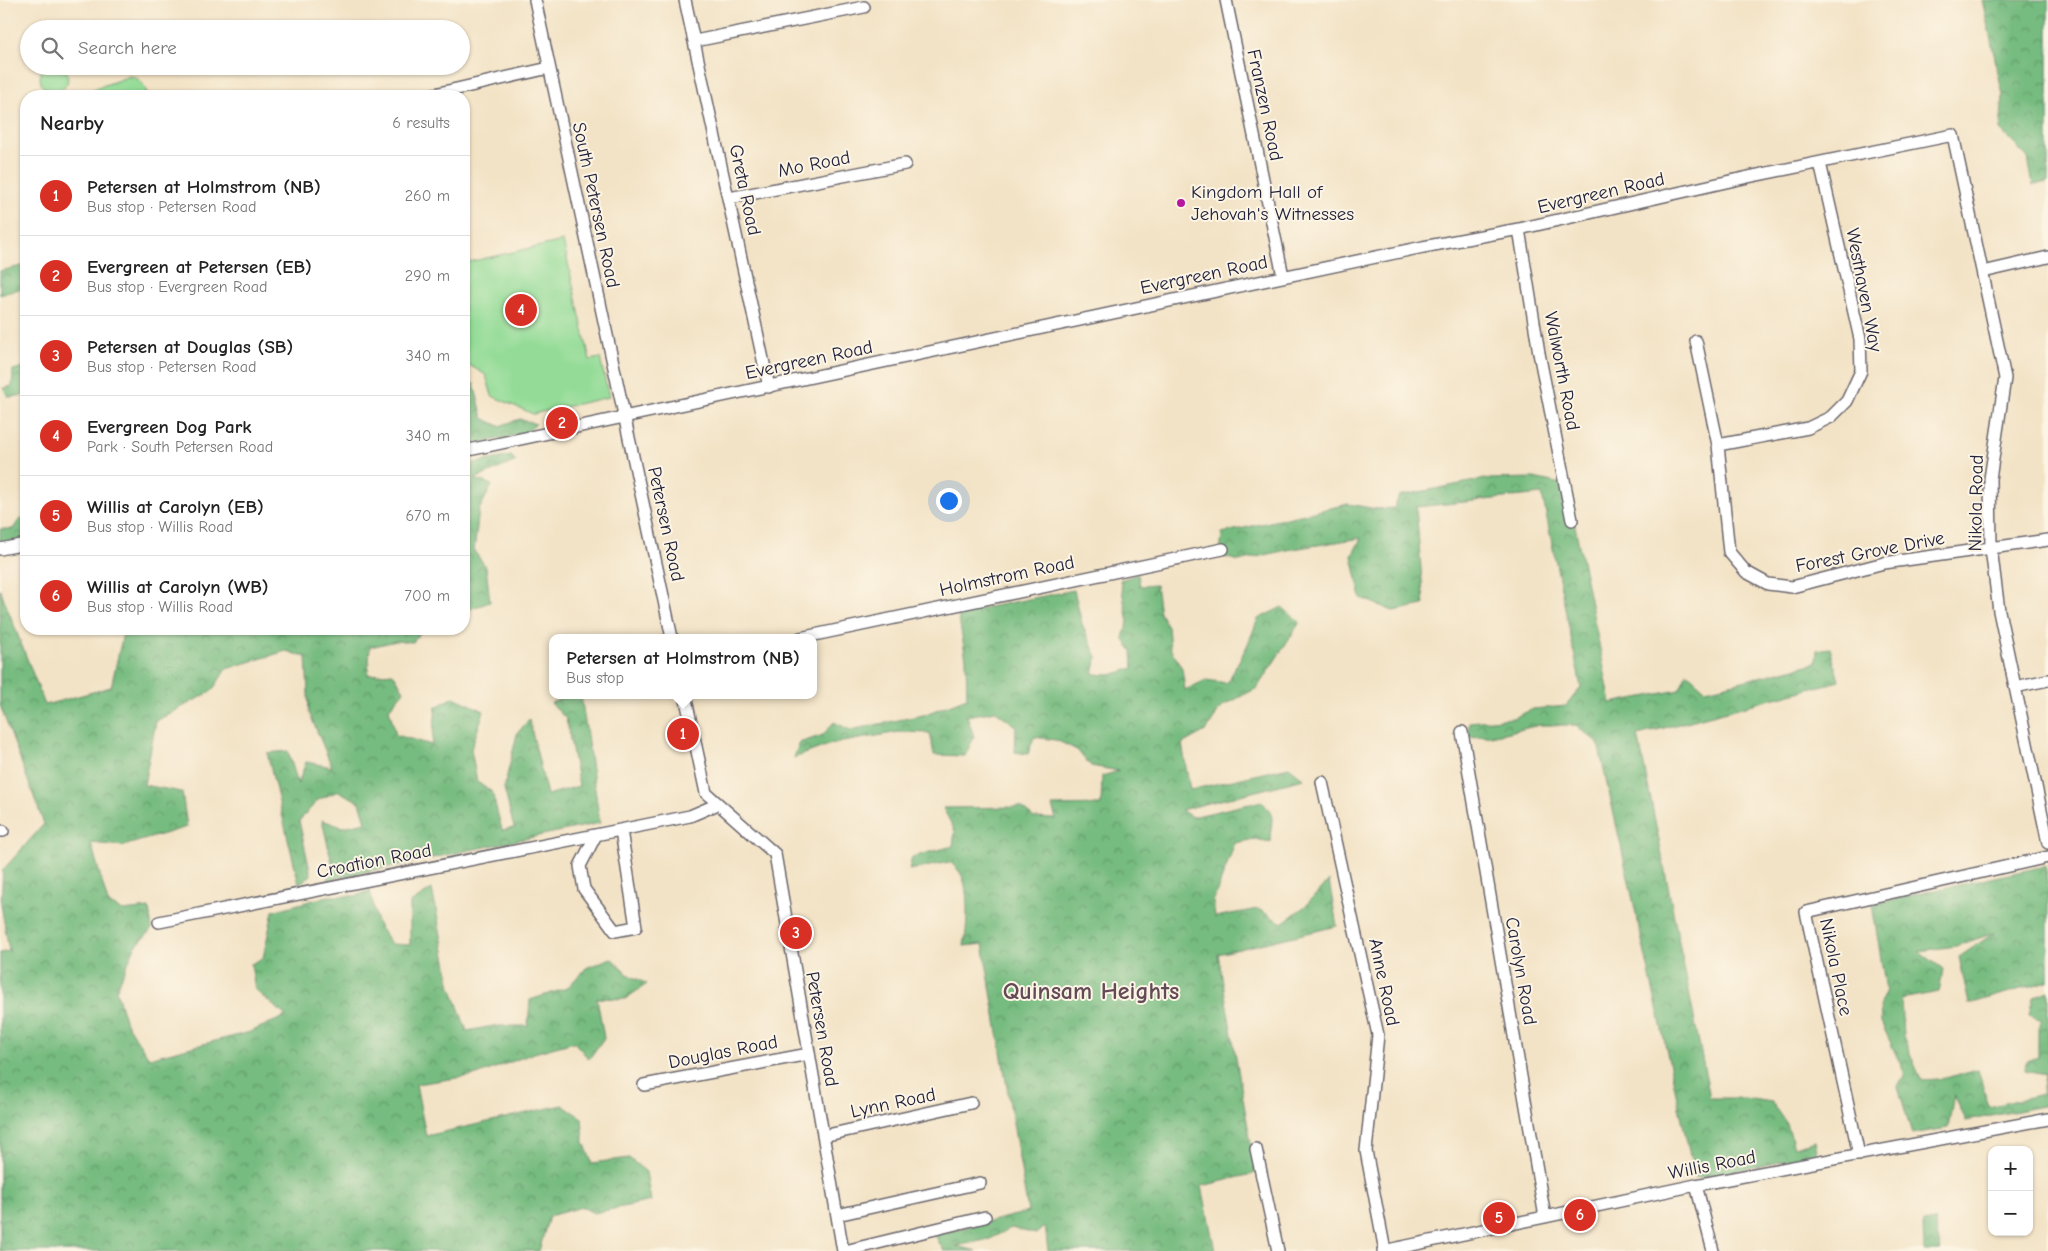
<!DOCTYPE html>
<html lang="en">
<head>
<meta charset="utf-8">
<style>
	body { margin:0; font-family:"Comic Neue",sans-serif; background:#f6f6f6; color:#222 }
	.controls { position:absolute; right:15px; bottom:15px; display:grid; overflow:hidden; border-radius:10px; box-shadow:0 1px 4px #0004 }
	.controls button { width:45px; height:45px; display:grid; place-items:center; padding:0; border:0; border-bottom:1px solid #e0e0e0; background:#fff; color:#222; font:25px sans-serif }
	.you { position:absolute; left:948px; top:500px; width:18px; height:18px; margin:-12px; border:4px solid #fff; border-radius:50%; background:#1a73e8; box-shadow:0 0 0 8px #1a73e833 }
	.badge { display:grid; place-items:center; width:32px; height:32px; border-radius:50%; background:#d93025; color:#fff; font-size:16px; font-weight:700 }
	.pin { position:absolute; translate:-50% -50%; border:2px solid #fff; box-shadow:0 1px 5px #0006 }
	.popup { position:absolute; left:549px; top:634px; width:268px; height:65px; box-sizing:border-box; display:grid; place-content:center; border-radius:10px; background:#fff; filter:drop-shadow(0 1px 4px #0005); font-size:16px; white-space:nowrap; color:#767676 }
	.popup b { font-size:19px; color:#222 }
	.popup::after { content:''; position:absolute; left:50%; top:100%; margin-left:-10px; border:10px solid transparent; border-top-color:#fff }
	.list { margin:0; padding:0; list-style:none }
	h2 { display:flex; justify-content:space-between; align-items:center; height:65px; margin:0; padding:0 20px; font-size:21px }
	h2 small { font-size:16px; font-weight:400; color:#767676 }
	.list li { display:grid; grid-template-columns:32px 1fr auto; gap:15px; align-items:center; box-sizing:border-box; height:80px; padding:0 20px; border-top:1px solid #e0e0e0 }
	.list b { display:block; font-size:19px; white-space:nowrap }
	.list p { margin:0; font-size:16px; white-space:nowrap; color:#767676 }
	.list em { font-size:16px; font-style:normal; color:#767676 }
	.icon { flex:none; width:28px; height:28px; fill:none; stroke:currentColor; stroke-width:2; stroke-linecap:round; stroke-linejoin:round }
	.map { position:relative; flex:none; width:2048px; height:1251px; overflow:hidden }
	.search { position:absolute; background:#fff; box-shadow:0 1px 4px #0004; left:20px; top:20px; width:450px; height:55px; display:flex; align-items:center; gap:12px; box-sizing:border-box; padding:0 18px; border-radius:28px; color:#767676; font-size:19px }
	.panel { position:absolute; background:#fff; box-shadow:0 1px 4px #0004; left:20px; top:90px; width:450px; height:545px; border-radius:20px }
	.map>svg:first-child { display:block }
	.forest { fill:url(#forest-crowns); stroke:#4c6e5d }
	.park { fill:#93db96; stroke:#5a7e68 }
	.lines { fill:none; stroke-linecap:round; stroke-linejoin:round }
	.minor-casing { stroke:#6b666c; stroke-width:14 }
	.minor { stroke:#fff; stroke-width:11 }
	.poi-dot { fill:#b5179e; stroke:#fcf5e5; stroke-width:2 }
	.labels { text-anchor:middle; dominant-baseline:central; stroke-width:4; stroke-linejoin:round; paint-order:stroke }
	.street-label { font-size:19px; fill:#22223b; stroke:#fcf5e5 }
	.poi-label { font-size:19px; fill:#22223b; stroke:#fcf5e5; text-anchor:start }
	.district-label { font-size:24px; font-weight:bold; fill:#634a57; stroke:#fcf5e5 }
</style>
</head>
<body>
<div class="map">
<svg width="2048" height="1251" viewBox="0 0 2048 1251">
	<defs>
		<pattern id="forest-crowns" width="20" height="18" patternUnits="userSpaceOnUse" patternTransform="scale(1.25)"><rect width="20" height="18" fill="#76bb7f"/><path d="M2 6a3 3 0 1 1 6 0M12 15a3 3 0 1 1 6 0" fill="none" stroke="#609869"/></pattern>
	</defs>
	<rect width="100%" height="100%" fill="#fcf5e5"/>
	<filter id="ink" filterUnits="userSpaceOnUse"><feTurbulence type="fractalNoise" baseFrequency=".02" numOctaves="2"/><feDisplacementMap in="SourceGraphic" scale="10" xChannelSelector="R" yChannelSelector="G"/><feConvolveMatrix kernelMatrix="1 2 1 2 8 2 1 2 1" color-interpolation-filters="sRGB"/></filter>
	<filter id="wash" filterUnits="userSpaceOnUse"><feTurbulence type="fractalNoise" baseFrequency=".0096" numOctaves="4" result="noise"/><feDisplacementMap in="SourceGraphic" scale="20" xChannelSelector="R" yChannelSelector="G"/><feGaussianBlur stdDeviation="1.12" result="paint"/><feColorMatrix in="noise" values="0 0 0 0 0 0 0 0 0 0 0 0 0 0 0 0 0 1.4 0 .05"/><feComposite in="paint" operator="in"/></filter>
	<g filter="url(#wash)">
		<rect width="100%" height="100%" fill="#f3e3c6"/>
		<!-- forest -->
		<path class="forest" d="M 1982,0 L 2048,0 L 2048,182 L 2033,185 L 2028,158 L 2000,130 L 2003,95 Z
			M 26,265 L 26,287 L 0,295 L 0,271 Z
			M 24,367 L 26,374 L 26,395 L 8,397 L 3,388 L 12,386 L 13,370 Z
			M 464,383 L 474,384 L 483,418 L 499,426 L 520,419 L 536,424 L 524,434 L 464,446 Z
			M 511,456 L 516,461 L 475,479 L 492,485 L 479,510 L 474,551 L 486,567 L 490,602 L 464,611 L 464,465 Z
			M 1534,478 L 1561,484 L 1573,516 L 1611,703 L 1679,690 L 1687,673 L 1706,690 L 1816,663 L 1817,650 L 1830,648 L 1839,681 L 1638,735 L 1710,1098 L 1745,1098 L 1772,1102 L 1787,1124 L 1794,1147 L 1815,1141 L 1818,1155 L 1695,1178 L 1598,743 L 1576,725 L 1540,725 L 1491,736 L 1468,737 L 1469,722 L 1513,718 L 1533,709 L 1566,706 L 1581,687 L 1542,494 L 1416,507 L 1424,605 L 1393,611 L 1361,598 L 1352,556 L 1361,538 L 1287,550 L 1239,561 L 1220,556 L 1222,533 L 1348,504 L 1377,509 L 1394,508 L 1399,496 L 1485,479 Z
			M 26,516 L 26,540 L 0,546 L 0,529 L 13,529 L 19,520 Z
			M 1138,574 L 1140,586 L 1156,585 L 1160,613 L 1168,627 L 1170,648 L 1182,668 L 1185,690 L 1206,680 L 1227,683 L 1247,646 L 1258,619 L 1282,607 L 1300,622 L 1257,688 L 1221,707 L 1207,730 L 1182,744 L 1190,790 L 1289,767 L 1304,779 L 1181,810 L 1192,817 L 1262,801 L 1272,815 L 1271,842 L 1255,839 L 1235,843 L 1213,902 L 1215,917 L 1258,909 L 1282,923 L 1304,907 L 1329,881 L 1337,926 L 1218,954 L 1256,1173 L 1202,1186 L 1215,1251 L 1048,1251 L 1045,1226 L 1036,1234 L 1011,1228 L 990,1239 L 956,1246 L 977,1251 L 944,1251 L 935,1235 L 1028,1212 L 983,944 L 964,946 C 967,928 970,890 961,874 C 959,870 953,865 950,862 L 909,870 L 912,857 L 953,846 L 955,831 L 943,808 L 1021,807 L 1034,818 L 1056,819 L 1052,806 L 1101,805 L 1102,776 L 1119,771 L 1091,766 L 1077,750 L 1056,740 L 1034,737 L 1028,754 L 1015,752 L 1016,726 L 996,711 L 967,716 L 974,737 L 965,756 L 934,755 L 930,733 L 899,732 L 831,744 L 794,758 L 799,743 L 823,735 L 834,722 L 850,730 L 923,715 L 967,698 L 966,659 L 958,613 L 1074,590 L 1082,624 L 1097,657 L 1093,674 L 1111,675 L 1133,668 L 1132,651 L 1123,638 L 1128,622 L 1120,580 Z
			M 0,589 L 45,705 L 111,687 L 124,629 L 423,629 L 413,642 L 396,641 L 370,647 L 368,675 L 393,673 L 404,691 L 389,709 L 396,735 L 432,745 L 436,707 L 454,697 L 484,711 L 471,749 L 477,782 L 492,792 L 502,830 L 514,828 L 504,788 L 517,734 L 529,719 L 547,795 L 579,786 L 566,719 L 551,703 L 570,695 L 581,695 L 600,823 L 327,880 L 332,863 L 322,820 L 342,827 L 366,822 L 360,802 L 338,791 L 318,800 L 299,821 L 311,875 L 299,884 L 267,753 L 288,751 L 298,784 L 306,762 L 332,767 L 309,712 L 306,657 L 286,651 L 226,669 L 212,691 L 156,721 L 144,785 L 182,792 L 187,827 L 123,846 L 91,843 L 108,903 L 123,911 L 149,908 L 152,929 L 135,947 L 116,990 L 126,1023 L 149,1058 L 250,1032 L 286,1016 L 255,990 L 251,964 L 263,958 L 273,911 L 328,896 L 357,896 L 370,890 L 377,923 L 391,944 L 410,945 L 410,903 L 432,889 L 451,987 L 467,1031 L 493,1026 L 528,1026 L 530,1000 L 567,988 L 586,968 L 611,958 L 629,975 L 647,984 L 625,999 L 597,998 L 604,1038 L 589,1059 L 574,1042 L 534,1053 L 477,1075 L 416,1084 L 426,1136 L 562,1105 L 582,1118 L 584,1142 L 592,1163 L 629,1158 L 646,1172 L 651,1201 L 594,1213 L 582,1207 L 549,1216 L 539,1251 L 0,1251 L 0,953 L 9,951 L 1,904 L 3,870 L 44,824 L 0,705 Z
			M 2045,866 L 2048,880 L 2048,981 L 1969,1004 L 1959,957 L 1994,933 L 1956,946 L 1919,951 L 1943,969 L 1939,992 L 1901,999 L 1903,1036 L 1921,1080 L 1940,1079 L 1978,1070 L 1989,1107 L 2042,1094 L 2045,1075 L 2025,1071 L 2026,1061 L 2038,1057 L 2038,1027 L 2042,1020 L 2029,1015 L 2033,997 L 2048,991 L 2048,1105 L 1966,1121 L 1954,1094 L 1948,1128 L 1912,1134 L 1898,1086 L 1905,1074 L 1881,1022 L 1880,1004 L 1886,990 L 1872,904 Z
			M 1934,1221 L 1941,1251 L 1924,1251 L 1923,1223 Z"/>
		<!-- park -->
		<path class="park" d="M40 78a14 14 0 1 1 28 0a14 14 0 1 1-28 0Z
			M 130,76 C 142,79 144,85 148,96 L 74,96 Z
			M 563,241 L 590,360 L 600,358 L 609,397 L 533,414 L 492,396 L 486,375 L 464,362 L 464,263 Z"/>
	</g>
	<g filter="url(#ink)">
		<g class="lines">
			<!-- minor casing -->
			<g class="minor-casing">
				<path id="minor" d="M 535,0 L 672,638
					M 685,0 L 769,387
					M 1226,0 L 1283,276
					M 695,41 L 864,7
					M 426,96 L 549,68
					M 729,198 L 905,164
					M 1519,229 L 1539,353 L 1572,520
					M 1983,272 L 2048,257
					M 1696,341 L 1718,445 L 1729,552 L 1746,572 L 1768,584 L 1792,587 L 1884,563 L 2048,540
					M 1718,445 L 1808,428 L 1831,417 L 1847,401 L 1861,371 L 1860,339 L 1820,163
					M 464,451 L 1423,247 L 1519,229 L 1748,177 L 1953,135 L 2005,378 L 1990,479 L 1991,548 L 1999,611 L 2048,843
					M 0,549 L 26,544
					M 800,638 L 1223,549
					M 2015,687 L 2048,680
					M 685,695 L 706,793 L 775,854 L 843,1251
					M 1462,732 L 1545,1217
					M 1322,782 L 1378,1035 L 1366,1151 L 1385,1251
					M 0,831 L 3,831
					M 596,835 L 580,866 L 584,889 L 615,931 L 636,927 L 621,830
					M 159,922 L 690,816 L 718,804
					M 644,1085 L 809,1054
					M 823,1136 L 971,1103
					M 1256,1149 L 1278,1251
					M 1859,1155 L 1806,912 L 2048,857
					M 1696,1185 L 1713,1251
					M 837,1215 L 980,1183
					M 845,1251 L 985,1217
					M 1383,1251 L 1696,1185 L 2048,1119"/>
			</g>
			<!-- minor -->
			<use href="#minor" class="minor"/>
		</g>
	</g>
	<!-- markers -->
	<circle class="poi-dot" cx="1181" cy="203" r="5"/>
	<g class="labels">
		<!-- street labels -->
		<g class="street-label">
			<text transform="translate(1265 105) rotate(78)">Franzen Road</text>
			<text transform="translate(814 164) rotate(-11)">Mo Road</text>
			<text transform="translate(745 190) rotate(78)">Greta Road</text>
			<text transform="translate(1601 193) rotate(-13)">Evergreen Road</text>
			<text transform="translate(596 205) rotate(78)">South Petersen Road</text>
			<text transform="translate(1204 275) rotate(-12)">Evergreen Road</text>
			<text transform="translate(1864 290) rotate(79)">Westhaven Way</text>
			<text transform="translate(809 360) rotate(-12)">Evergreen Road</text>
			<text transform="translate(1562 371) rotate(79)">Walworth Road</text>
			<text transform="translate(1976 503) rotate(-89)">Nikola Road</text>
			<text transform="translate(666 524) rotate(78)">Petersen Road</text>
			<text transform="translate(1870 552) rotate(-11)">Forest Grove Drive</text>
			<text transform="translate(1007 576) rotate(-12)">Holmstrom Road</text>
			<text transform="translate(374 861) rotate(-11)">Croation Road</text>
			<text transform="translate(1836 967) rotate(78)">Nikola Place</text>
			<text transform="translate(1521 971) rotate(80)">Carolyn Road</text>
			<text transform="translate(1384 982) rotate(78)">Anne Road</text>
			<text transform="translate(822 1029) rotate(80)">Petersen Road</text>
			<text transform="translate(723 1052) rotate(-11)">Douglas Road</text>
			<text transform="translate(893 1103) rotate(-12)">Lynn Road</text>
			<text transform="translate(1712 1165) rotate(-11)">Willis Road</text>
		</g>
		<!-- poi labels -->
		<g class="poi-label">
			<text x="1191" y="192">Kingdom Hall of<tspan x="1191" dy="22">Jehovah's Witnesses</tspan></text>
		</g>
		<!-- district labels -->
		<g class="district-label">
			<text x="1091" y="991">Quinsam Heights</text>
		</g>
	</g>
</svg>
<div class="controls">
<button>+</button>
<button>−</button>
</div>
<div class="you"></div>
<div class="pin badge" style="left:683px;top:734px">1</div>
<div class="popup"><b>Petersen at Holmstrom (NB)</b>Bus stop</div>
<div class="pin badge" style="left:562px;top:423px">2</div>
<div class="pin badge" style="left:796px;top:933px">3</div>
<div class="pin badge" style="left:521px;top:310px">4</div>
<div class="pin badge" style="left:1499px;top:1218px">5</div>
<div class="pin badge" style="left:1580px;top:1215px">6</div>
<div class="search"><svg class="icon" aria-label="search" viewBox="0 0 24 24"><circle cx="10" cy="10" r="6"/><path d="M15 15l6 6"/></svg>Search here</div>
<section class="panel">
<h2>Nearby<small>6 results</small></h2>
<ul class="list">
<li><span class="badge">1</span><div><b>Petersen at Holmstrom (NB)</b><p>Bus stop · Petersen Road</p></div><em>260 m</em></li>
<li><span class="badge">2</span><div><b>Evergreen at Petersen (EB)</b><p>Bus stop · Evergreen Road</p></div><em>290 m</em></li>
<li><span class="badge">3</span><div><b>Petersen at Douglas (SB)</b><p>Bus stop · Petersen Road</p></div><em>340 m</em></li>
<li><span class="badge">4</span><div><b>Evergreen Dog Park</b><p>Park · South Petersen Road</p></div><em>340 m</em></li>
<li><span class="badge">5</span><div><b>Willis at Carolyn (EB)</b><p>Bus stop · Willis Road</p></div><em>670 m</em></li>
<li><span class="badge">6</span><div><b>Willis at Carolyn (WB)</b><p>Bus stop · Willis Road</p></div><em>700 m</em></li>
</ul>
</section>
</div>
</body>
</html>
